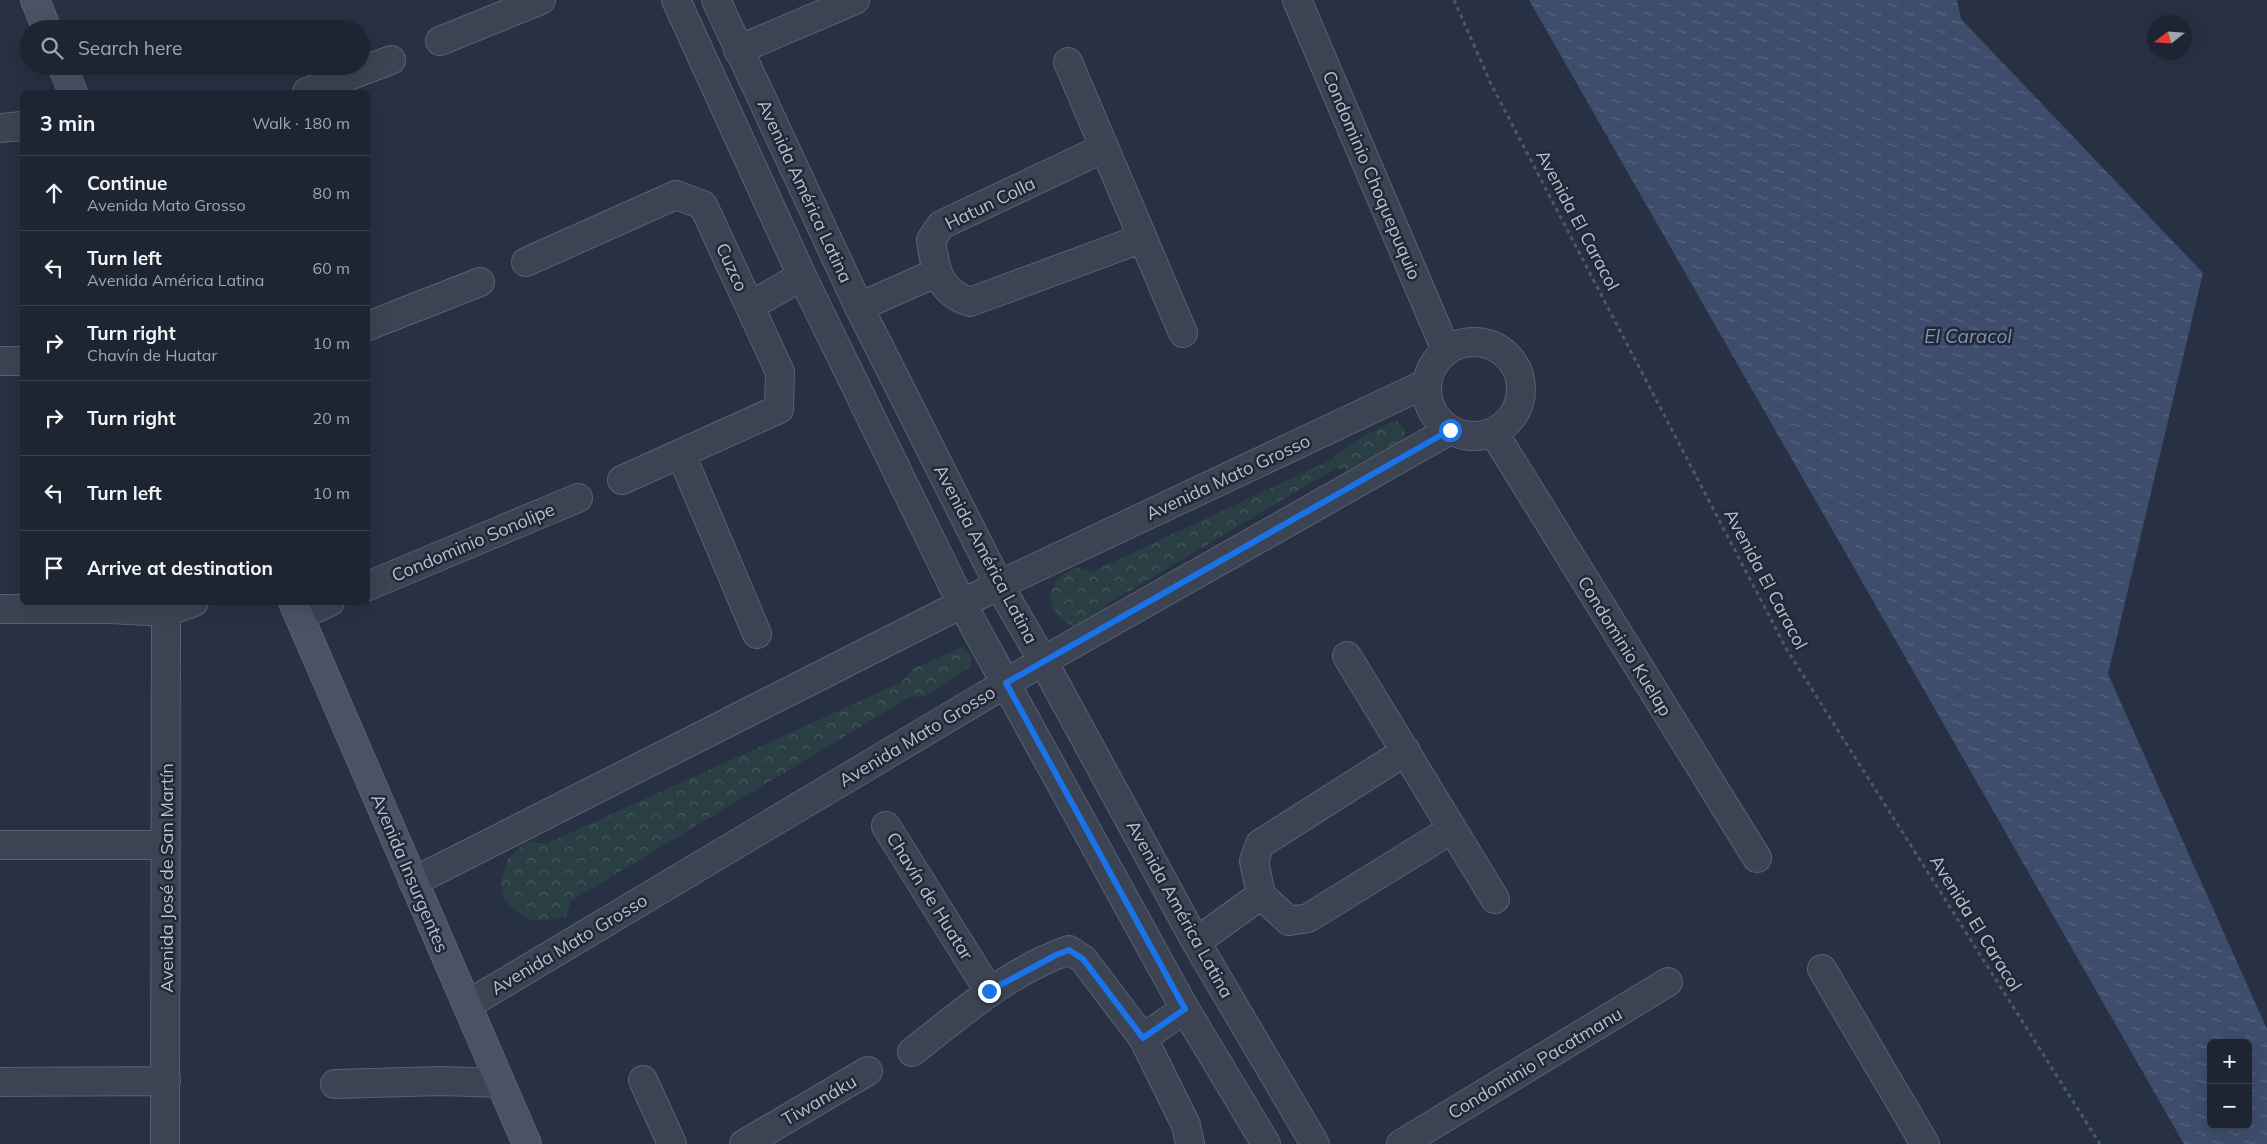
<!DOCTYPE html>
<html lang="en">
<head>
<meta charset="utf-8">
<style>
	body { margin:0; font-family:Mulish,sans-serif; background:#262d3a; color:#f1f3f6 }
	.controls { position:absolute; right:15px; bottom:15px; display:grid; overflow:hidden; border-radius:8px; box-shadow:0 5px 20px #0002 }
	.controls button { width:45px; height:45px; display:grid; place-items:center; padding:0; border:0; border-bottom:1px solid #3c424d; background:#1e2532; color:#f1f3f6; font:25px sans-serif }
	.compass { position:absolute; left:2147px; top:15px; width:45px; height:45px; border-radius:50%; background:#1e2532; box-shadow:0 5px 20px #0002; rotate:253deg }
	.stop { position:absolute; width:15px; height:15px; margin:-11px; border:4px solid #1a73e8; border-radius:50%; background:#fff }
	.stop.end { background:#1a73e8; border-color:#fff; box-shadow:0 1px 5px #0008 }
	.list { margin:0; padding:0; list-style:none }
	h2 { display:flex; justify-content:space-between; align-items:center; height:65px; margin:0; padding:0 20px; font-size:21px }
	h2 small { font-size:16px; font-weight:400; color:#a1a5ac }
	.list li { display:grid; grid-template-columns:32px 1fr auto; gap:15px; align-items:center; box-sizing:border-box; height:75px; padding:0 20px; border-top:1px solid #3c424d }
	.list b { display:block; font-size:19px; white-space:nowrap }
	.list p { margin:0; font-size:16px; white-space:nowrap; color:#a1a5ac }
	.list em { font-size:16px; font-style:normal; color:#a1a5ac }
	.icon { flex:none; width:28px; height:28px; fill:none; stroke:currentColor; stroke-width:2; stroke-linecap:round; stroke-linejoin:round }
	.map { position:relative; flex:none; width:2267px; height:1144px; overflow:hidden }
	.search { position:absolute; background:#1e2532; box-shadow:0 5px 20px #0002; left:20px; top:20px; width:350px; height:55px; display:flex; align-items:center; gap:12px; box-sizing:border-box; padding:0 18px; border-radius:28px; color:#a1a5ac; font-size:19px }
	.panel { position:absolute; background:#1e2532; box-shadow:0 5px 20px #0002; left:20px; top:90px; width:350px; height:515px; border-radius:8px }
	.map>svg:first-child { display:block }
	.forest { fill:url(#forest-crowns) }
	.water { fill:url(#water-ripples); fill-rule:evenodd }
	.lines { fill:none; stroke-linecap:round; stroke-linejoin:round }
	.street-casing { stroke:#5a6170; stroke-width:30 }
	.secondary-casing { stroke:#5a6170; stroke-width:30 }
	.path { stroke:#485c60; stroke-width:3; stroke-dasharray:4 4; stroke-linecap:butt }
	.street { stroke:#3c4353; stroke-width:28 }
	.secondary { stroke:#4a5266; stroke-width:28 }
	.route { stroke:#1a73e8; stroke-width:6 }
	.labels { text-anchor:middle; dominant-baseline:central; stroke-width:5; stroke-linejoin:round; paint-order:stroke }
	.street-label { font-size:18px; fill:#b9bfcc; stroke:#212838 }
	.water-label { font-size:19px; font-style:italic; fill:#8192b2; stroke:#212838 }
</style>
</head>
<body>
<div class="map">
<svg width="2267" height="1144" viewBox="0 0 2267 1144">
	<defs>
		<pattern id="forest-crowns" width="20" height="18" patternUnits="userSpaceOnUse" patternTransform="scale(1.25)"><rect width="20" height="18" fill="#2a3f44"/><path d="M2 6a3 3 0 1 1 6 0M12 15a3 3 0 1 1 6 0" fill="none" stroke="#47595e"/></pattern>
		<pattern id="water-ripples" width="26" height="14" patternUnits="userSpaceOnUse" patternTransform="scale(1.25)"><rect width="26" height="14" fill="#3e4d6c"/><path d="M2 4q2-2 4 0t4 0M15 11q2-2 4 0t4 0" fill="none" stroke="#586580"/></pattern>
	</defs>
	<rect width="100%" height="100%" fill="#283143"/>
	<!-- forest -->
	<path class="forest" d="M 1397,421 C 1405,428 1407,433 1402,443 L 1347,470 L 1336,468 L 1109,603 L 1102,620 L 1079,629 L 1063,621 L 1054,610 L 1050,595 L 1057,579 L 1075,567 L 1092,572 L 1333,459 C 1342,448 1385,423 1397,421 Z
		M 963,647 L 971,655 L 971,666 L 925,696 L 910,697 L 571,901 L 566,917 L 534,921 L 515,911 L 503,898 L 501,881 L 508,859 L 526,841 L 546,844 L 902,682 L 912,669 Z"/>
	<!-- water -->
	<path class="water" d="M 1529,0 L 1957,0 L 1961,19 L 2203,273 L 2108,674 L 2267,1029 L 2267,1144 L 2184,1144 ZM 2211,1043 L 2248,1043 L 2248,1125 L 2211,1125 Z"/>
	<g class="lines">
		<!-- street casing -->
		<g class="street-casing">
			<path id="street" d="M 676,0 L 802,276 L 962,604 L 1185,1009 L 1266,1144
				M 716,0 L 859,307 L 999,585 L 1043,661 L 1196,942 L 1315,1144
				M 1297,0 L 1446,350
				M 440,41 L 541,0
				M 738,50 L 855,0
				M 1068,62 L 1183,333
				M 307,92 L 391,60
				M 0,128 L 22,126
				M 1104,148 L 941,225 L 931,240 C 935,269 939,292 970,302 L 1143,238
				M 526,262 L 676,195 L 703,205 L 780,372 L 779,409 L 622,480
				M 750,306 L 802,276
				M 859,307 L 936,273
				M 368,326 L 480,282
				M1427 389a47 47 0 1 1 94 0a47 47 0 1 1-94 0Z
				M 0,361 L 22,361
				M 1494,433 L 1757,858
				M 681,454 L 757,634
				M 368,586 L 578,498
				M 0,609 L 110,609 L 166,612 L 194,602
				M 299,616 L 330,602
				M 1347,656 L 1495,899
				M 1406,751 L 1260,844 L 1254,861 L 1261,895 L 1289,921 L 1308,918 L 1452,829
				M 886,826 L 989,991
				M 0,845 L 166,845
				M 413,882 L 999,585 L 1427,383
				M 1196,942 L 1261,895
				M 1822,969 L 1925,1144
				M 467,1005 L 1043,661 L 1450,430
				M 1143,1038 L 1185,1009
				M 912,1052 C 961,1014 1009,971 1069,950 L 1083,959 L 1143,1038 L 1186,1125 L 1190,1144
				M 643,1080 L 672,1144
				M 0,1082 L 166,1081
				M 335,1084 L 442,1081 L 500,1083
				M 165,1144 L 166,612
				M 744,1144 L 868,1071
				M 1401,1144 L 1668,982"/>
		</g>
		<!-- secondary casing -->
		<g class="secondary-casing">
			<path id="secondary" d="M 35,0 L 47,29
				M 62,66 L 73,92
				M 293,602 L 527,1144"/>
		</g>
		<!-- path -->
		<path class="path" d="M 1454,0 L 1491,84 L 1787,650 L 2100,1144"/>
		<!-- street -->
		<use href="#street" class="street"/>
		<!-- secondary -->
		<use href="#secondary" class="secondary"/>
	</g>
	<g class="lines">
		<!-- route -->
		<path class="route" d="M 989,991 L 1056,955 L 1069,950 L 1083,959 L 1143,1038 L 1185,1009 L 1006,683 L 1450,430"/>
	</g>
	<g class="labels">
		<!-- street labels -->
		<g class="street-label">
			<text transform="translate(1372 175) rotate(67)">Condominio Choquepuquio</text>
			<text transform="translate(805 191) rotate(65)">Avenida América Latina</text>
			<text transform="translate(990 203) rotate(-26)">Hatun Colla</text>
			<text transform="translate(1578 220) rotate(62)">Avenida El Caracol</text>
			<text transform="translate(732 267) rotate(65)">Cuzco</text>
			<text transform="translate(1228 477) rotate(-25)">Avenida Mato Grosso</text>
			<text transform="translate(473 542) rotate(-23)">Condominio Sonolipe</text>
			<text transform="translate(986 554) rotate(62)">Avenida América Latina</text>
			<text transform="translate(1766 579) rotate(62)">Avenida El Caracol</text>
			<text transform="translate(1625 646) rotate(58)">Condominio Kuelap</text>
			<text transform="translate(917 736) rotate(-31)">Avenida Mato Grosso</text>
			<text transform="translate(410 873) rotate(67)">Avenida Insurgentes</text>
			<text transform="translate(166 878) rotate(-90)">Avenida José de San Martín</text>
			<text transform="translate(930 896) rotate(58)">Chavín de Huatar</text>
			<text transform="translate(1180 909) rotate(61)">Avenida América Latina</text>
			<text transform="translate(1976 923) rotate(58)">Avenida El Caracol</text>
			<text transform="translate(569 944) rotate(-31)">Avenida Mato Grosso</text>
			<text transform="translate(1535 1063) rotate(-31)">Condominio Pacatmanu</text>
			<text transform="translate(819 1100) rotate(-30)">Tiwanáku</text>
		</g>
		<!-- water labels -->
		<g class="water-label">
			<text x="1968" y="336">El Caracol</text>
		</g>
	</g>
</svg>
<div class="controls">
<button>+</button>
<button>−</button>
</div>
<svg class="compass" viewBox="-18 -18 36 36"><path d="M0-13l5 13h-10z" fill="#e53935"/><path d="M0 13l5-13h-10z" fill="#a1a5ac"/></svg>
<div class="stop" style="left:1450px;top:430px"></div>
<div class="stop end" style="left:989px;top:991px"></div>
<div class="search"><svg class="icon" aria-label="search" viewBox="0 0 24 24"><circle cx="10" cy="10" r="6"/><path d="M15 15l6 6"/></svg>Search here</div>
<section class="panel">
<h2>3 min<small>Walk · 180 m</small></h2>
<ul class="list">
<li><svg class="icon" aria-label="ahead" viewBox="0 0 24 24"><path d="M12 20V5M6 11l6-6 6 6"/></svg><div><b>Continue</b><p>Avenida Mato Grosso</p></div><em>80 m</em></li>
<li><svg class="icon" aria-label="left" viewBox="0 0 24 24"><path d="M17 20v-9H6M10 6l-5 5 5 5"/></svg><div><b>Turn left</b><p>Avenida América Latina</p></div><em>60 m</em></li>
<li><svg class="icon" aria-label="right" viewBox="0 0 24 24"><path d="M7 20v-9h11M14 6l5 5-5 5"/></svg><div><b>Turn right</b><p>Chavín de Huatar</p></div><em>10 m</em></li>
<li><svg class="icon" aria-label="right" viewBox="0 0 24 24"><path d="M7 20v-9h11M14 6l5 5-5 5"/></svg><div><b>Turn right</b></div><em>20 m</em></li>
<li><svg class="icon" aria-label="left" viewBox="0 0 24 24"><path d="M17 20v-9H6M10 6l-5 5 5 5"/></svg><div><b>Turn left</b></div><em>10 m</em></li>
<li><svg class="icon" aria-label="arrive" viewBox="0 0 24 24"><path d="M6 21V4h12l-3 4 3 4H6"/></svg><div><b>Arrive at destination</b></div></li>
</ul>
</section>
</div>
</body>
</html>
